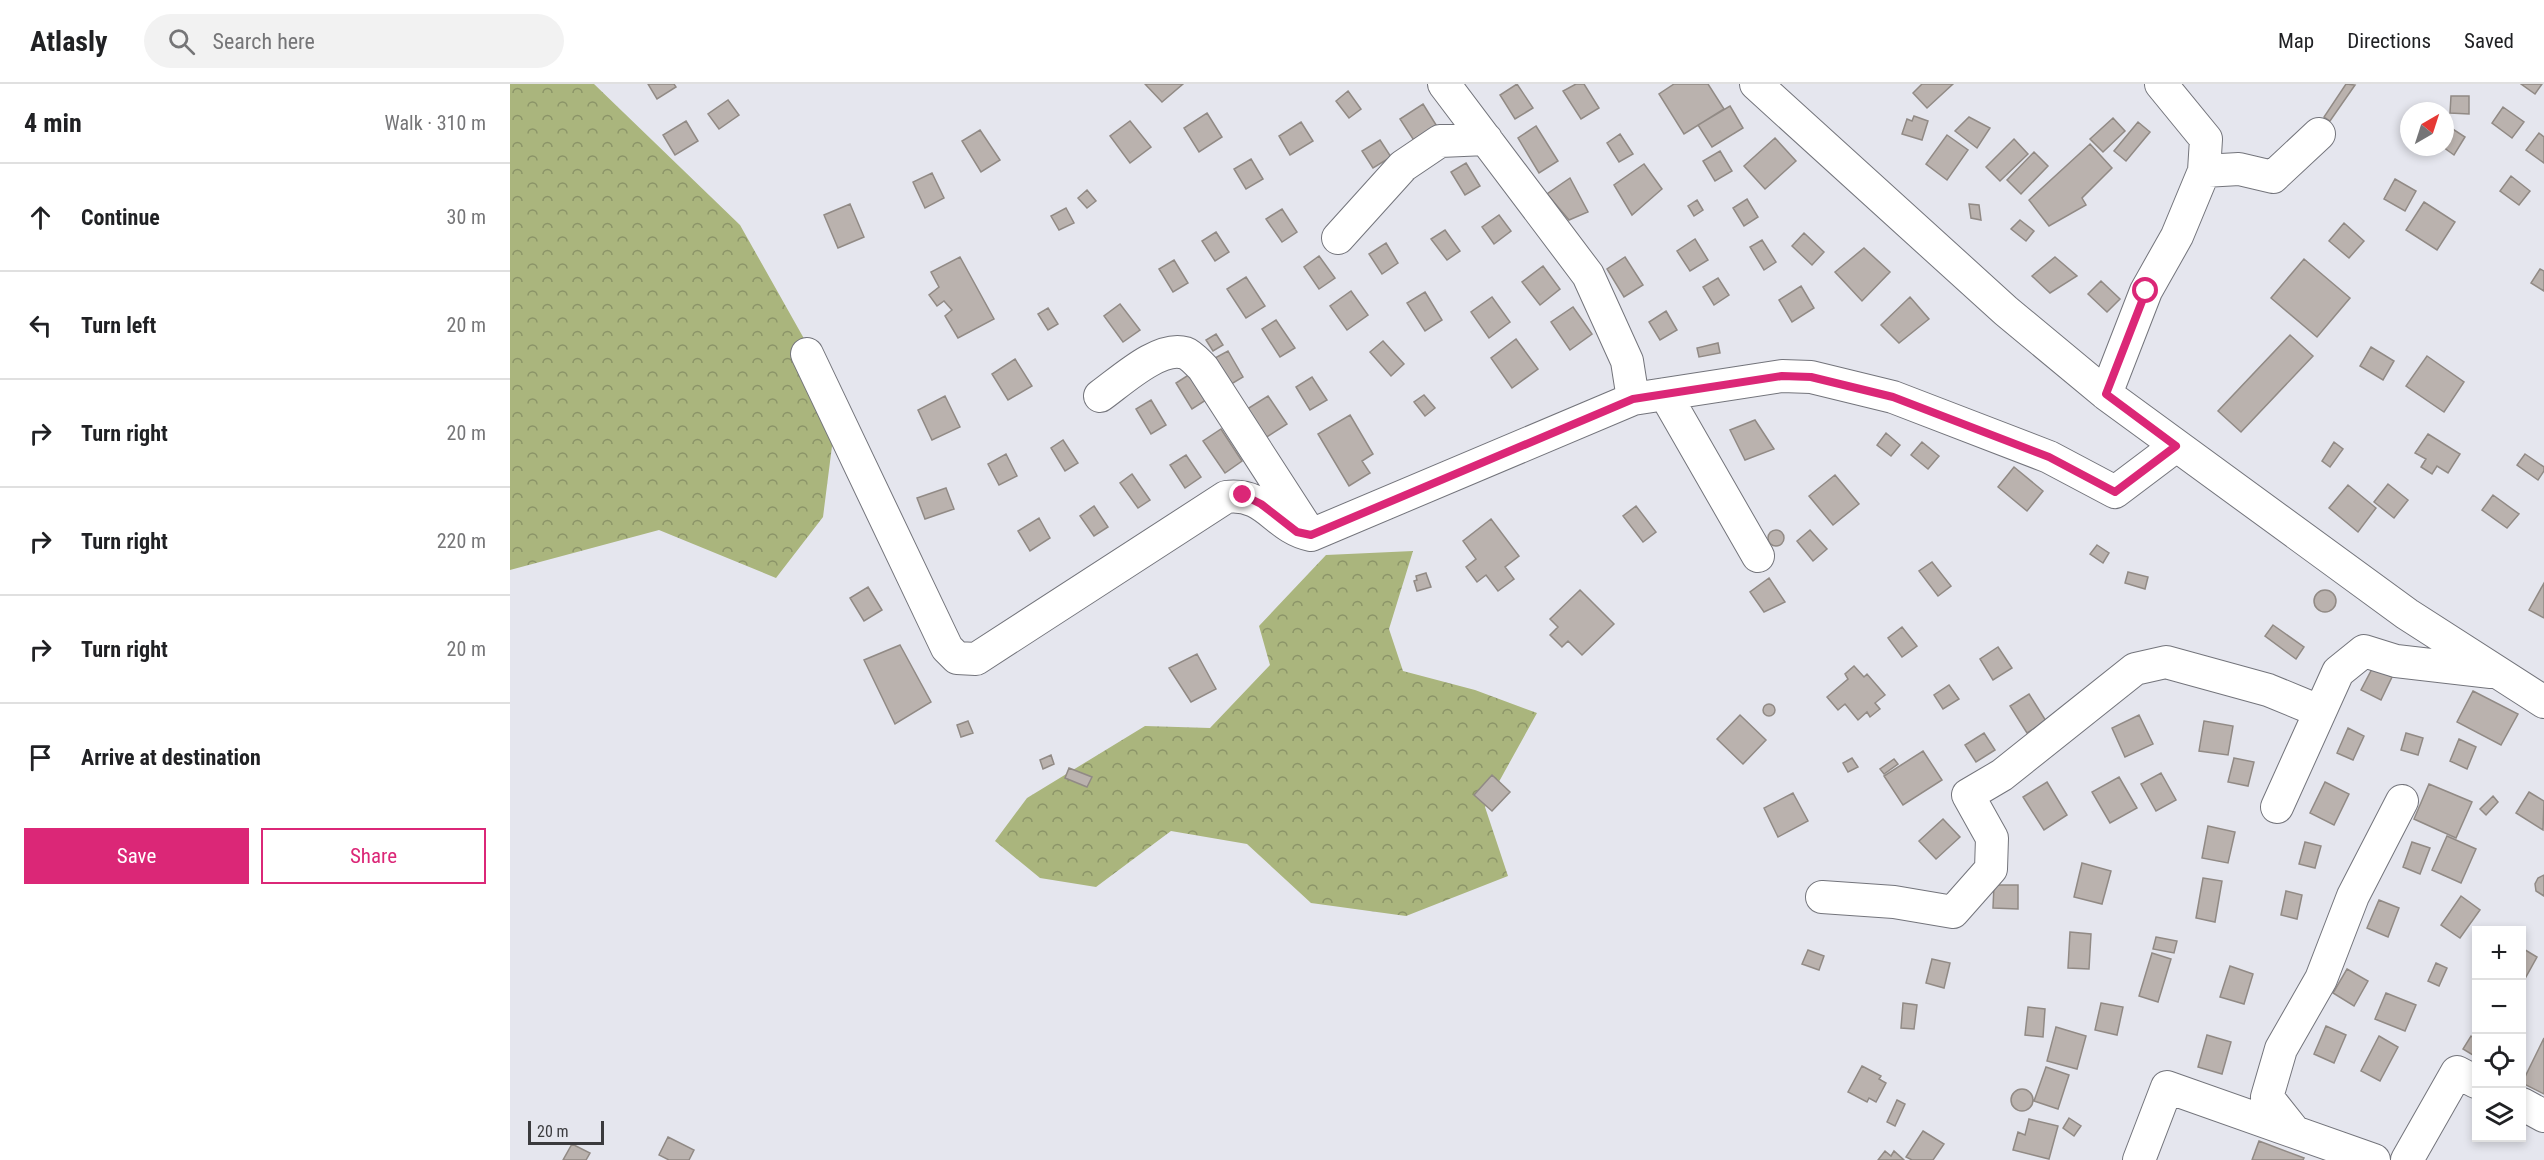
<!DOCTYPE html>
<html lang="en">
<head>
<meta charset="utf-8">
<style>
	body { margin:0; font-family:"Roboto Condensed",sans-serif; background:#f2f2f2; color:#202124 }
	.controls { position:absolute; right:18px; bottom:18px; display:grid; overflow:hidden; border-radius:0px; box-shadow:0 3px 9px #0003 }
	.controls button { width:54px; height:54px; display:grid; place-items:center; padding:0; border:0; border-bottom:2px solid #e0e0e0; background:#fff; color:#202124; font:30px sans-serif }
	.compass { position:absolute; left:1890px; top:18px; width:54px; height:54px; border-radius:50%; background:#fff; box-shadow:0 3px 9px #0003; rotate:39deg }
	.scale { position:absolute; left:18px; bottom:15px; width:76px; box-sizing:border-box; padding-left:6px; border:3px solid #3a3a3d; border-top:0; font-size:16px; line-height:21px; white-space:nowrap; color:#3a3a3d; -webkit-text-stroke:4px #e5e6ee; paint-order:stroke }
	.stop { position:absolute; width:18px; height:18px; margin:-14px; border:4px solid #db2777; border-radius:50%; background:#fff }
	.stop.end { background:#db2777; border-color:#fff; box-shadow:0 2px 6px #0008 }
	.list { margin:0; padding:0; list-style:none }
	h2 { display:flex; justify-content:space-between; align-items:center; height:78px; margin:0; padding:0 24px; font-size:26px }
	h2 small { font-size:20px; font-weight:400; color:#757577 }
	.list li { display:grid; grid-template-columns:39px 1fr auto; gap:18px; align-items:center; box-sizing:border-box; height:108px; padding:0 24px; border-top:2px solid #e0e0e0 }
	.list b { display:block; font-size:22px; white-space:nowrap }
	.list em { font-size:20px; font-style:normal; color:#757577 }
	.actions { display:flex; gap:12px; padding:18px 24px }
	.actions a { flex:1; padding:14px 0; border:2px solid #db2777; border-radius:0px; text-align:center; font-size:21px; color:#db2777 }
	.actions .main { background:#db2777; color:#fff }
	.icon { flex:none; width:33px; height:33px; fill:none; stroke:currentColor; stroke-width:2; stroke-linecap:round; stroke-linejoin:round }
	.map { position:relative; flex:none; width:2034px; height:1076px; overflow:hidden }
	header { display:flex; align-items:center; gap:36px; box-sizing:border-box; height:84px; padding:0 30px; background:#fff; border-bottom:2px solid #e0e0e0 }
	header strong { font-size:28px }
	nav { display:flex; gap:33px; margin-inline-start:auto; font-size:21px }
	.search { width:420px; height:54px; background:#f2f2f2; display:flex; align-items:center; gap:15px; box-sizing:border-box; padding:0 21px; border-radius:33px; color:#757577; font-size:22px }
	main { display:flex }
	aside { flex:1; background:#fff }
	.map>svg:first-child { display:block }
	.forest { fill:url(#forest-crowns) }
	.building { fill:#bab2ae; stroke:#918a85; stroke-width:1.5 }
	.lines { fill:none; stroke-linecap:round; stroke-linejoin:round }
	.minor-casing { stroke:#73747b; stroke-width:34 }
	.minor { stroke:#fff; stroke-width:32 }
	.route { stroke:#db2777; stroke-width:8 }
</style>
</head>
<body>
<header>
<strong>Atlasly</strong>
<div class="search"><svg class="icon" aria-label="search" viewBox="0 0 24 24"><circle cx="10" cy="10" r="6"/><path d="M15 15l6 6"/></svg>Search here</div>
<nav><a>Map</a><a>Directions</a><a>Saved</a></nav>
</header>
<main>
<aside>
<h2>4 min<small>Walk · 310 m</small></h2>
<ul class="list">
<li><svg class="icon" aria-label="ahead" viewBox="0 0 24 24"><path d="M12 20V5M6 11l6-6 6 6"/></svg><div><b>Continue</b></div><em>30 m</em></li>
<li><svg class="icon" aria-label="left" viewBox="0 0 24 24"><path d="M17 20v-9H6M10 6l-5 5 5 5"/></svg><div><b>Turn left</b></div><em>20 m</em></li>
<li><svg class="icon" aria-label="right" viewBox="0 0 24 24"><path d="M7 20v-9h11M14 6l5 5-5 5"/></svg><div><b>Turn right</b></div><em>20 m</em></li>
<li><svg class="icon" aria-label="right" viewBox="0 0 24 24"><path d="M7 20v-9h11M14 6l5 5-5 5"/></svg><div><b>Turn right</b></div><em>220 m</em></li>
<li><svg class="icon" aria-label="right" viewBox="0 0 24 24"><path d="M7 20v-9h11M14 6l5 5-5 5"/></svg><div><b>Turn right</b></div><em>20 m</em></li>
<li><svg class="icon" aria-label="arrive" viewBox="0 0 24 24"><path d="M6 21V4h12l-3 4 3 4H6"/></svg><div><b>Arrive at destination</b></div></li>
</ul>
<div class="actions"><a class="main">Save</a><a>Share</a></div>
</aside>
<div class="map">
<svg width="2034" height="1076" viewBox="0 0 2034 1076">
	<defs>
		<pattern id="forest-crowns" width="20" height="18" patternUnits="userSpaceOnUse" patternTransform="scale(1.5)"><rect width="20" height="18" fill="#aab57d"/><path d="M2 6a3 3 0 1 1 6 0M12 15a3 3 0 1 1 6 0" fill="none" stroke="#8b9468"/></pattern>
	</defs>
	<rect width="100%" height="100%" fill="#e5e6ee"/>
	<!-- forest -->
	<path class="forest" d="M 0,0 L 84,0 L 230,141 L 328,315 L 313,433 L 266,494 L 149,446 L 0,486 Z
		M 903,467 L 879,545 L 893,587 L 965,606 L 1027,629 L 975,723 L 998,792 L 896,832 L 801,819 L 737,760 L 661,747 L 586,803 L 530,794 L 485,757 L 517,714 L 635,642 L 700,644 L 760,581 L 749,542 L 816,471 Z"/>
	<!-- building -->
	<path class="building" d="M 138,0 L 164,0 L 166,3 L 147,15 Z
		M 635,0 L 673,0 L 652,18 Z
		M 1007,0 L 1023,24 L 1005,35 L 990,11 Z
		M 1066,0 L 1074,0 L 1089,24 L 1071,35 L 1053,7 Z
		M 1164,0 L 1198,0 L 1214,25 L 1174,50 L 1149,10 Z
		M 1412,0 L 1443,0 L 1417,24 L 1403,9 Z
		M 1836,0 L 1845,1 L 1820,37 L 1814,33 Z
		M 2011,0 L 2032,0 L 2025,10 Z
		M 838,7 L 851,25 L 839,34 L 826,17 Z
		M 1941,12 L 1959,12 L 1959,30 L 1940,29 Z
		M 218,16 L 229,31 L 209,45 L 198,30 Z
		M 913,20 L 928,44 L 905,58 L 890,35 Z
		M 1220,22 L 1233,44 L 1202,63 L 1188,41 Z
		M 1993,23 L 2014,38 L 2002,54 L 1982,39 Z
		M 697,29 L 712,53 L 689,68 L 674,44 Z
		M 1404,32 L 1418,37 L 1412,56 L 1392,50 L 1397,35 L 1402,37 Z
		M 1459,33 L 1480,44 L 1467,64 L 1445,47 Z
		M 1603,34 L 1615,47 L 1593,68 L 1580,55 Z
		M 176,37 L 188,57 L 165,71 L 153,51 Z
		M 620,37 L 641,63 L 620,79 L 600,52 Z
		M 620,37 L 641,63 L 620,79 L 600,52 Z
		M 791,38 L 803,57 L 780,71 L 769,52 Z
		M 1628,38 L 1640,48 L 1616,77 L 1604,67 Z
		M 1935,40 L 1955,53 L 1944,71 L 1933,63 L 1935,63 Z
		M 1026,42 L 1048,77 L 1029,89 L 1008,54 Z
		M 470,46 L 490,76 L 471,88 L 452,57 Z
		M 470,46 L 490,76 L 471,88 L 452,57 Z
		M 2029,49 L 2034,53 L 2034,79 L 2016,66 Z
		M 1110,50 L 1123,70 L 1109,78 L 1097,59 Z
		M 1437,51 L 1458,66 L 1437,96 L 1416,80 Z
		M 1265,54 L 1286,77 L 1255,105 L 1234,82 Z
		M 1504,55 L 1518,70 L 1490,97 L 1476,83 Z
		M 870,56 L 881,73 L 863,84 L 852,67 Z
		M 1580,60 L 1602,84 L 1572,114 L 1576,121 L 1539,142 L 1519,116 Z
		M 1210,67 L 1222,87 L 1205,97 L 1193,77 Z
		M 1524,68 L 1538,82 L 1511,110 L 1497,96 Z
		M 741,75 L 753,95 L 736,105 L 724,85 Z
		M 956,79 L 970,102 L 955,111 L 941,88 Z
		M 1134,80 L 1152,105 L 1122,131 L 1104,101 Z
		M 422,89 L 434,114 L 415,124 L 403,98 Z
		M 422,89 L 434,114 L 415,124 L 403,98 Z
		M 2001,92 L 2020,107 L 2009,121 L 1990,107 Z
		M 1060,94 L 1078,128 L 1059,136 L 1037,110 Z
		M 1885,95 L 1906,107 L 1895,127 L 1874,115 Z
		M 577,106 L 586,117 L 577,124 L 568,114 Z
		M 1237,115 L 1248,133 L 1234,142 L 1223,124 Z
		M 1187,116 L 1193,126 L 1184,132 L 1178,122 Z
		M 1914,118 L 1945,138 L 1927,166 L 1896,146 Z
		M 340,120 L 354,153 L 328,164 L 314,131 Z
		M 340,120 L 354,153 L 328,164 L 314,131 Z
		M 1459,120 L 1469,121 L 1471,136 L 1461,134 Z
		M 556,124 L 564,139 L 549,146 L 541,132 Z
		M 772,125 L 787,148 L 772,158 L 756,135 Z
		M 989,131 L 1001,147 L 984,160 L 972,143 Z
		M 1510,136 L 1524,147 L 1516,157 L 1501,145 Z
		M 1834,139 L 1854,157 L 1839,174 L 1819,157 Z
		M 935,146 L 950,167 L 937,176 L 921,155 Z
		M 706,148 L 719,168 L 705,177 L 692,157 Z
		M 1294,149 L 1314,168 L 1302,181 L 1282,162 Z
		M 1185,155 L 1198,176 L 1180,187 L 1167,167 Z
		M 1252,156 L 1266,178 L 1254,186 L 1240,163 Z
		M 876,159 L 888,179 L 872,190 L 859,170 Z
		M 1354,164 L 1380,188 L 1352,217 L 1325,188 Z
		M 809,172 L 825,194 L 809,205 L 794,183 Z
		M 450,173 L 484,235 L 448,254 L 435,232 L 442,226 L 434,217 L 427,222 L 419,211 L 429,203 L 421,188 Z
		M 1115,173 L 1133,201 L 1114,213 L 1097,185 Z
		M 1545,173 L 1567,192 L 1540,209 L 1522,192 Z
		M 1794,175 L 1840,214 L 1807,253 L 1761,214 Z
		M 664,176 L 678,199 L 663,208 L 649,185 Z
		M 1033,182 L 1050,205 L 1030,221 L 1012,198 Z
		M 2030,185 L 2034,187 L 2034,207 L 2021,199 Z
		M 736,193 L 755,222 L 736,234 L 717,205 Z
		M 1208,194 L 1219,211 L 1204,221 L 1193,203 Z
		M 1591,197 L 1610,215 L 1597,228 L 1578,210 Z
		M 1291,202 L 1304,224 L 1282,238 L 1269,216 Z
		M 841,207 L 858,231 L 837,246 L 820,222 Z
		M 915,208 L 932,236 L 915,247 L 897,219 Z
		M 982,213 L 1000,238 L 979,254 L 961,228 Z
		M 1400,213 L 1419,235 L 1389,259 L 1371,241 Z
		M 610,220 L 630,246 L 613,258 L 594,232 Z
		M 1063,223 L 1082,250 L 1060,266 L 1041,238 Z
		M 538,224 L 548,240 L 538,246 L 528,230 Z
		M 1156,227 L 1167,246 L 1150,256 L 1139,238 Z
		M 766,236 L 785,264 L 770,273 L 752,245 Z
		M 706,250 L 713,261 L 703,267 L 696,256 Z
		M 1780,251 L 1803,272 L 1731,348 L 1708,327 Z
		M 1006,255 L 1028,285 L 1002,304 L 981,274 Z
		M 873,257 L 894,280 L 881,292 L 860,268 Z
		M 1208,259 L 1210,269 L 1189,273 L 1187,264 Z
		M 1861,263 L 1884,277 L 1873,296 L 1850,282 Z
		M 718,267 L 733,293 L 718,302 L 703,275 Z
		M 1917,272 L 1954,298 L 1934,328 L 1896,302 Z
		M 505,275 L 522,302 L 498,316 L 482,290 Z
		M 680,290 L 696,316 L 682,325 L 666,299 Z
		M 802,293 L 817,316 L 800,326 L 786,303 Z
		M 914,311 L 925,324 L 915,332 L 904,318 Z
		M 435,312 L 450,343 L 422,356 L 408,326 Z
		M 758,312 L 777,340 L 752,356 L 734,327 Z
		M 641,316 L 656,341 L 641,350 L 626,325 Z
		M 840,331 L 863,370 L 852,377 L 860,389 L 839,402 L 808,350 Z
		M 1245,336 L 1264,365 L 1235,376 L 1220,346 Z
		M 711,345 L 732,377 L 715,389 L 693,357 Z
		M 1376,349 L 1390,361 L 1381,372 L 1367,361 Z
		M 1918,350 L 1950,370 L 1938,389 L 1927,382 L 1922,390 L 1911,383 L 1916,375 L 1905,369 Z
		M 553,356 L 568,379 L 555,387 L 541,364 Z
		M 1412,358 L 1429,372 L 1418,385 L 1401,371 Z
		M 1824,358 L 1833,365 L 1820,383 L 1812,377 Z
		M 496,370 L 507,392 L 489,401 L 478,380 Z
		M 2015,370 L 2034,383 L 2034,387 L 2028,396 L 2007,381 Z
		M 676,371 L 691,393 L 675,404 L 660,381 Z
		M 1504,383 L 1533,407 L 1517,427 L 1488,403 Z
		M 622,390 L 640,416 L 628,424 L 610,399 Z
		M 1325,391 L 1349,420 L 1323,441 L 1299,412 Z
		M 1878,400 L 1898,416 L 1884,434 L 1864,418 Z
		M 1838,401 L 1866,424 L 1848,448 L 1819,424 Z
		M 436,404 L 444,425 L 415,435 L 407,414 Z
		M 1983,411 L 2009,430 L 1997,444 L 1972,426 Z
		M 584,422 L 598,443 L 584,452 L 570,432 Z
		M 1126,422 L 1146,448 L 1133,458 L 1113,432 Z
		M 529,434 L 540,454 L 520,467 L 508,447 Z
		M 981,435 L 1009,472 L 995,483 L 1004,495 L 988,507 L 976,491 L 967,498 L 956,483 L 966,475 L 953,457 Z
		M 1300,446 L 1317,465 L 1303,477 L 1287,457 Z
		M1258 454a8 8 0 1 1 16 0a8 8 0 1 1-16 0Z
		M 1587,461 L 1599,469 L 1593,479 L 1580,470 Z
		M 1422,478 L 1441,502 L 1428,512 L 1409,487 Z
		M 1618,488 L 1638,493 L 1635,505 L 1615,499 Z
		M 916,489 L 921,503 L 907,507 L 904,497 L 907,496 L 906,492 Z
		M 1259,494 L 1275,518 L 1254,528 L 1240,508 Z
		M 2034,499 L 2034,534 L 2019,526 Z
		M 358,503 L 372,526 L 354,537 L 340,514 Z
		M 1070,506 L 1104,540 L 1072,571 L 1058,557 L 1052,563 L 1040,551 L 1048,543 L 1040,535 Z
		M1804 517a11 11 0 1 1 22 0a11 11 0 1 1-22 0Z
		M 1763,541 L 1794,563 L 1786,575 L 1755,552 Z
		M 1392,543 L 1407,562 L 1392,573 L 1378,554 Z
		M 390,561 L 421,618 L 385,640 L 354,576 Z
		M 390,561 L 421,618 L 385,640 L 354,576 Z
		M 1488,563 L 1502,584 L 1483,596 L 1470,575 Z
		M 687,570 L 706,605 L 681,618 L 659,584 Z
		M 1344,582 L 1354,593 L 1357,590 L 1375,611 L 1365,619 L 1370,625 L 1360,633 L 1357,628 L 1348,636 L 1335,620 L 1328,626 L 1317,613 L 1338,595 L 1335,590 Z
		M 1863,583 L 1882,593 L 1871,616 L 1851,606 Z
		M 1439,601 L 1449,615 L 1433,625 L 1424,611 Z
		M 1963,607 L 2008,630 L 1991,661 L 1947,638 Z
		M 1519,610 L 1536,637 L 1517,649 L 1500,622 Z
		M1253 626a6 6 0 1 1 12 0a6 6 0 1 1-12 0Z
		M 1230,631 L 1256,656 L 1233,680 L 1207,655 Z
		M 1629,631 L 1643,660 L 1615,673 L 1602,644 Z
		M 458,637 L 463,649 L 451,653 L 447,641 Z
		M 1694,637 L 1723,642 L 1718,671 L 1689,667 Z
		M 1838,644 L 1854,652 L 1843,676 L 1827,669 Z
		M 1474,649 L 1485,666 L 1466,678 L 1455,661 Z
		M 1896,649 L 1913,654 L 1908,671 L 1891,666 Z
		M 1949,655 L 1966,663 L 1957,685 L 1940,677 Z
		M 1413,667 L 1432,696 L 1393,721 L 1374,692 Z
		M 541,671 L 544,680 L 533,685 L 530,676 Z
		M 1342,674 L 1348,683 L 1338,688 L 1333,679 Z
		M 1724,674 L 1744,678 L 1738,702 L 1718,698 Z
		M 1384,675 L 1388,680 L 1374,690 L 1370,685 Z
		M 559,684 L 582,693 L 577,703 L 555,694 Z
		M 1651,689 L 1666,716 L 1646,727 L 1631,700 Z
		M 982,691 L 1000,708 L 982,727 L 964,711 Z
		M 1609,693 L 1627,724 L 1600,739 L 1582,708 Z
		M 1537,698 L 1557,731 L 1534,746 L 1513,713 Z
		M 1815,698 L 1839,710 L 1824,741 L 1800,729 Z
		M 1919,700 L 1962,718 L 1946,754 L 1904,735 Z
		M 2019,708 L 2034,717 L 2033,746 L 2006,729 Z
		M 1283,709 L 1298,737 L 1268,753 L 1254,724 Z
		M 1983,712 L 1988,718 L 1976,731 L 1970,725 Z
		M 1433,735 L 1450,753 L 1426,775 L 1409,757 Z
		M 1698,742 L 1725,748 L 1718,779 L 1692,774 Z
		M 1937,752 L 1966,765 L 1951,799 L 1922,786 Z
		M 1795,758 L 1811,762 L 1805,784 L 1789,780 Z
		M 1902,758 L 1920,764 L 1910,790 L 1893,783 Z
		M 1572,779 L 1601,787 L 1592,820 L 1564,813 Z
		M 2034,791 L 2034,812 L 2026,807 L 2025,800 L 2028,794 Z
		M 1693,794 L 1712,797 L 1705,838 L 1686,834 Z
		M 1484,801 L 1508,801 L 1508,825 L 1483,824 Z
		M 1776,807 L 1792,811 L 1787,835 L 1771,831 Z
		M 1951,812 L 1970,826 L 1950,854 L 1931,841 Z
		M 1869,816 L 1889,824 L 1878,853 L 1857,844 Z
		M 1560,848 L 1581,850 L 1579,885 L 1558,884 Z
		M 1646,853 L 1667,857 L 1664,869 L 1643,865 Z
		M 2012,864 L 2027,873 L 2012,900 Z
		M 1298,866 L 1314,872 L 1309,886 L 1292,880 Z
		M 1642,869 L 1661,875 L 1648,918 L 1629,912 Z
		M 1422,875 L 1440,879 L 1434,904 L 1416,899 Z
		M 1926,879 L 1937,884 L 1929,902 L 1918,897 Z
		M 1720,882 L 1743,890 L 1734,920 L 1710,913 Z
		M 1837,885 L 1858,897 L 1844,922 L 1823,909 Z
		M 1876,909 L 1906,921 L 1895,947 L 1865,935 Z
		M 1393,919 L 1407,921 L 1404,945 L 1391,944 Z
		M 1591,919 L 1613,923 L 1607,951 L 1585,946 Z
		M 1518,923 L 1535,925 L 1533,953 L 1515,951 Z
		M 1816,942 L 1836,951 L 1824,979 L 1804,970 Z
		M 1546,943 L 1576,952 L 1567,985 L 1537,977 Z
		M 1697,951 L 1721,958 L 1712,990 L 1688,983 Z
		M 1869,952 L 1888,963 L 1870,997 L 1851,987 Z
		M 1961,952 L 1966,956 L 1966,973 L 1953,965 Z
		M 2034,954 L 2034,1010 L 2012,999 Z
		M 1352,982 L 1371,992 L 1369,995 L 1376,999 L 1366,1018 L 1359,1014 L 1357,1018 L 1338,1008 Z
		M 1536,983 L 1559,991 L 1548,1025 L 1524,1017 Z
		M1501 1016a11 11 0 1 1 22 0a11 11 0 1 1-22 0Z
		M 1387,1016 L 1395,1020 L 1385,1042 L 1377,1038 Z
		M 1559,1034 L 1571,1042 L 1564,1052 L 1553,1044 Z
		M 1519,1035 L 1548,1042 L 1539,1075 L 1503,1066 L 1508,1048 L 1515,1051 Z
		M 1413,1047 L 1434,1060 L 1423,1076 L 1402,1076 L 1396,1073 Z
		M 158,1053 L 184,1066 L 179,1076 L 159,1076 L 149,1071 Z
		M 1749,1057 L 1794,1074 L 1793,1076 L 1742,1076 Z
		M 62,1060 L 80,1069 L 76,1076 L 53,1076 Z
		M 1375,1067 L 1381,1072 L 1384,1067 L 1394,1076 L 1368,1076 Z"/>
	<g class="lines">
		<!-- minor casing -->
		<g class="minor-casing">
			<path id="minor" d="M 934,0 L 1078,191 L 1117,277 L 1123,315
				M 1246,0 L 1496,227 L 1596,310 L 1897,530 L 2034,618
				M 1694,87 L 1729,85 L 1763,93 L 1809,50
				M 828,154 L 893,82 L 930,57 L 976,55
				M 297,270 L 437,564 L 447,574 L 466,575 L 716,413 C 757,408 765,444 801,451 L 1123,315 L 1272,292 L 1301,293 L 1383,313 L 1539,373 L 1605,408 L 1666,362
				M 1155,310 L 1248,472
				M 1596,310 L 1636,207 L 1667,152 L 1694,87 L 1696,55 L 1651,0
				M 590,312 C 610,298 649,261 675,269 C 681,271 688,279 693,284 L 797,445
				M 1767,723 L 1828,588 L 1854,567 L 1886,577 L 1981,588
				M 1312,813 L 1384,818 L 1443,828 L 1481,785 L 1482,754 L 1458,711 L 1492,691 L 1625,585 L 1656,578 L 1758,606 L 1809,627
				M 2012,1020 L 2034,1032
				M 1784,1047 L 1757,1013 L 1771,965 L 1811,895 L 1843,812 L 1892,717
				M 1629,1076 L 1657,1003 L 1864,1076
				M 1897,1076 L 1947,988 L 1966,998"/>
		</g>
		<!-- minor -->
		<use href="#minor" class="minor"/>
	</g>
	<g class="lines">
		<!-- route -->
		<path class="route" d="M 733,411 L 751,420 L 787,448 L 801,451 L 1123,315 L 1272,292 L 1301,293 L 1383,313 L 1539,373 L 1605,408 L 1666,362 L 1596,310 L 1636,207"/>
	</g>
</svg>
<div class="controls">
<button>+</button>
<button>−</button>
<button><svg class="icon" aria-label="locate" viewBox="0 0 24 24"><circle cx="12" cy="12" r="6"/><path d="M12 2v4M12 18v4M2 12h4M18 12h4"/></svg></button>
<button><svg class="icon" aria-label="layers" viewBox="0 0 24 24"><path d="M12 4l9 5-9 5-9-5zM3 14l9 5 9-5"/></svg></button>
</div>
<svg class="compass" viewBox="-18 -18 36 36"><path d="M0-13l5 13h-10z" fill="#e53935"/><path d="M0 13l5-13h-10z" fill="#757577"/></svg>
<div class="scale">20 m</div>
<div class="stop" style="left:1636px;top:207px"></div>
<div class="stop end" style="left:733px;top:411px"></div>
</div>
</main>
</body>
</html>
